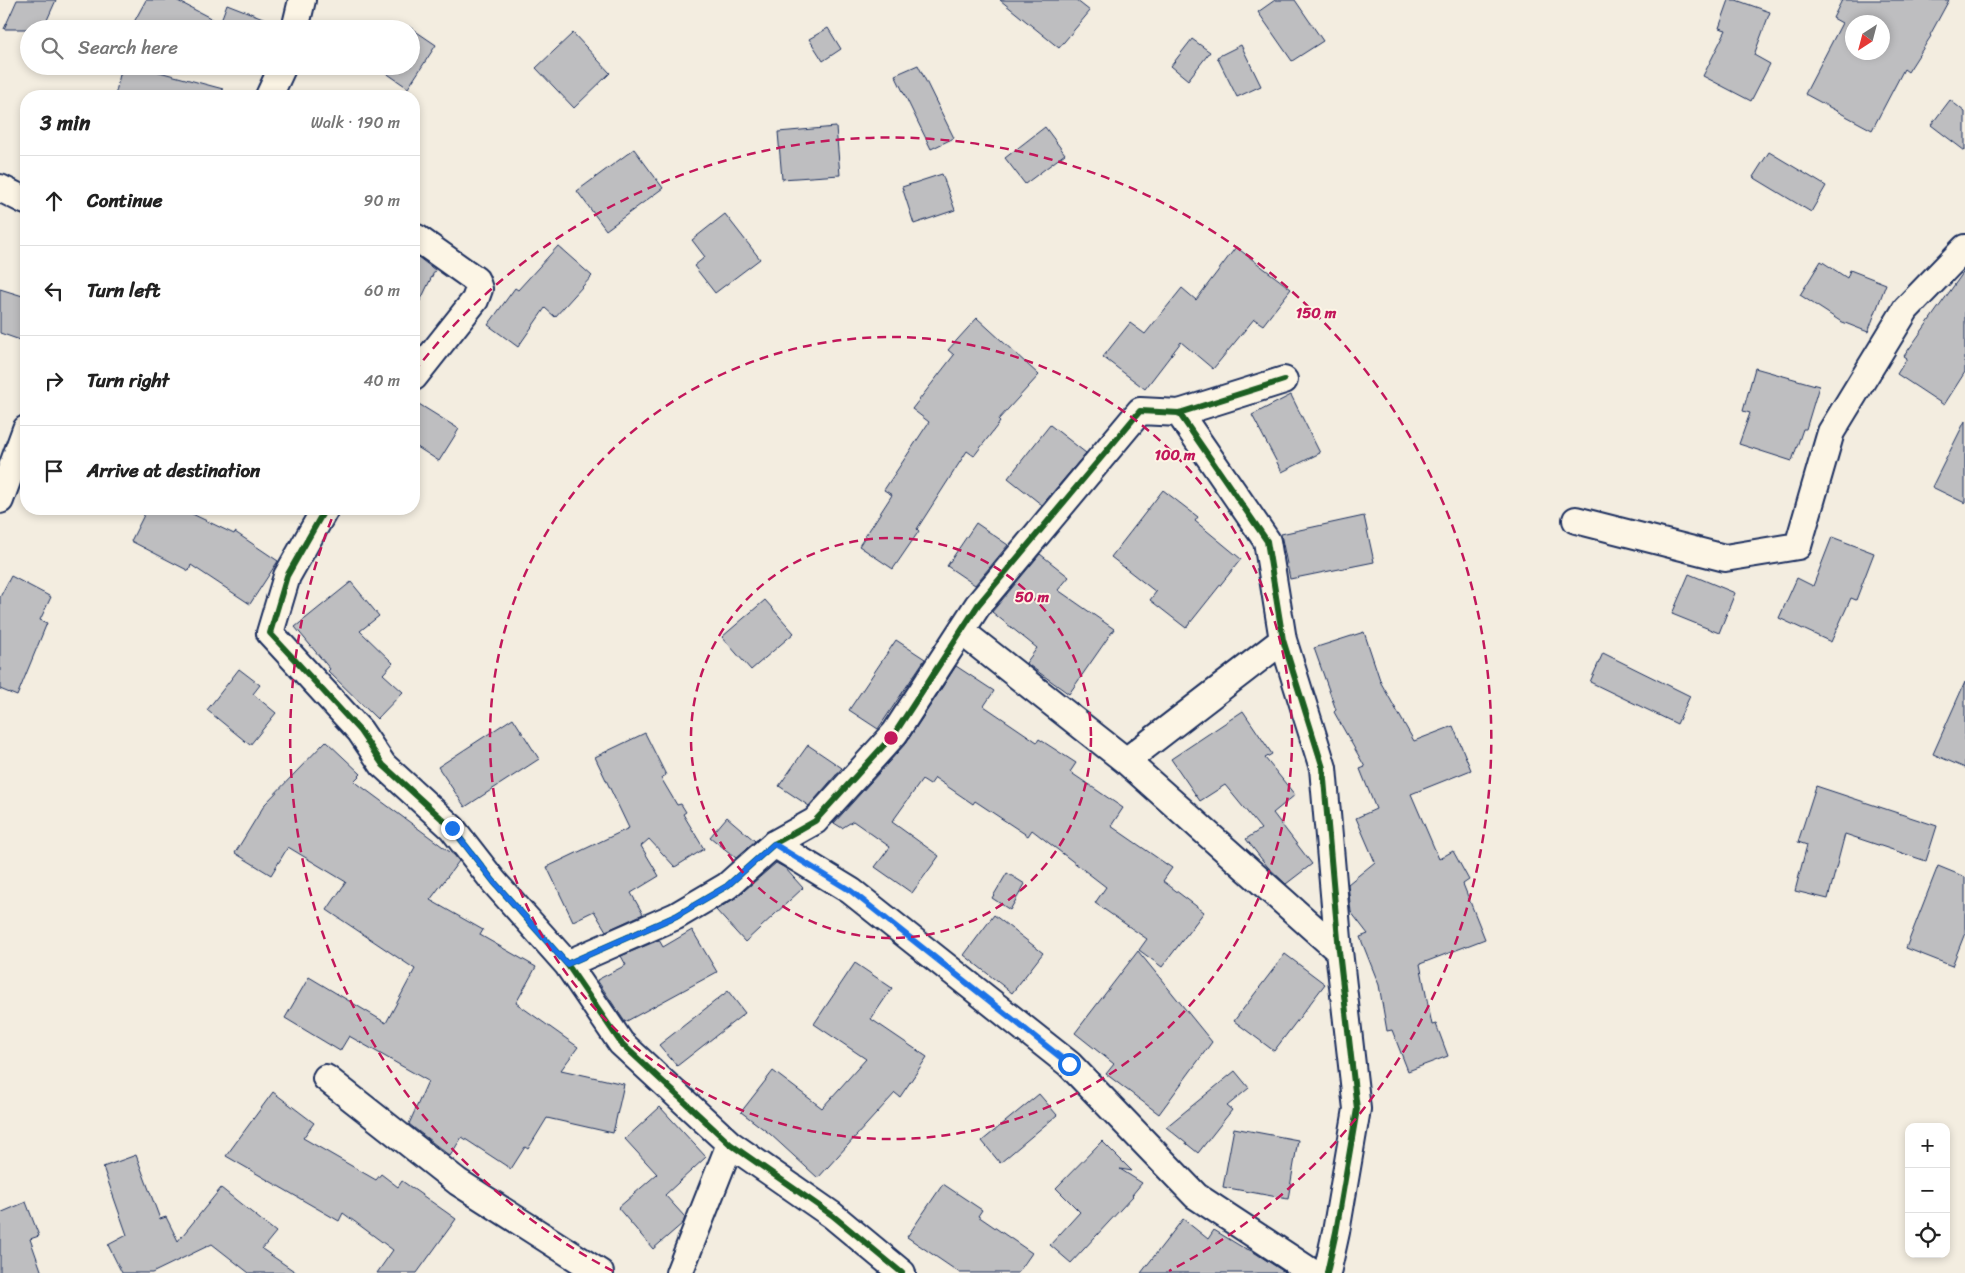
<!DOCTYPE html>
<html lang="en">
<head>
<meta charset="utf-8">
<style>
	body { margin:0; font-family:Sriracha,sans-serif; background:#f2f2f2; color:#222 }
	.controls { position:absolute; right:15px; bottom:15px; display:grid; overflow:hidden; border-radius:10px; box-shadow:0 2px 8px #0003 }
	.controls button { width:45px; height:45px; display:grid; place-items:center; padding:0; border:0; border-bottom:1px solid #e0e0e0; background:#fff; color:#222; font:25px sans-serif }
	.compass { position:absolute; left:1845px; top:15px; width:45px; height:45px; border-radius:50%; background:#fff; box-shadow:0 2px 8px #0003; rotate:216deg }
	.stop { position:absolute; width:15px; height:15px; margin:-11px; border:4px solid #1a73e8; border-radius:50%; background:#fff }
	.stop.end { background:#1a73e8; border-color:#fff; box-shadow:0 1px 5px #0008 }
	.list { margin:0; padding:0; list-style:none }
	h2 { display:flex; justify-content:space-between; align-items:center; height:65px; margin:0; padding:0 20px; font-size:21px }
	h2 small { font-size:16px; font-weight:400; color:#767676 }
	.list li { display:grid; grid-template-columns:32px 1fr auto; gap:15px; align-items:center; box-sizing:border-box; height:90px; padding:0 20px; border-top:1px solid #e0e0e0 }
	.list b { display:block; font-size:19px; white-space:nowrap }
	.list em { font-size:16px; font-style:normal; color:#767676 }
	.icon { flex:none; width:28px; height:28px; fill:none; stroke:currentColor; stroke-width:2; stroke-linecap:round; stroke-linejoin:round }
	.map { position:relative; flex:none; width:1965px; height:1273px; overflow:hidden }
	.search { position:absolute; background:#fff; box-shadow:0 2px 8px #0003; left:20px; top:20px; width:400px; height:55px; display:flex; align-items:center; gap:12px; box-sizing:border-box; padding:0 18px; border-radius:28px; color:#767676; font-size:19px }
	.panel { position:absolute; background:#fff; box-shadow:0 2px 8px #0003; left:20px; top:90px; width:400px; height:425px; border-radius:20px }
	.map>svg:first-child { display:block }
	.building { fill:#bebec0; stroke:#1b2f5e; fill-rule:evenodd }
	.lines { fill:none; stroke-linecap:round; stroke-linejoin:round }
	.street-casing { stroke:#1b2f5e; stroke-width:30 }
	.street { stroke:#fcf5e5; stroke-width:26 }
	.cycleway-casing { stroke:#fcf5e5; stroke-width:9 }
	.cycleway { stroke:#1b5e20; stroke-width:6 }
	.route { stroke:#1a73e8; stroke-width:6 }
	.ring { fill:none; stroke:#c2185b; stroke-width:2.5; stroke-dasharray:9 6 }
	.centre { fill:#c2185b; stroke:#fcf5e5; stroke-width:2.5 }
	.ring-label { font-size:15px; text-anchor:middle; font-weight:bold; fill:#c2185b; stroke:#fcf5e5; stroke-width:4; stroke-linejoin:round; paint-order:stroke }
</style>
</head>
<body>
<div class="map">
<svg width="1965" height="1273" viewBox="0 0 1965 1273">
	<rect width="100%" height="100%" fill="#f3ede0"/>
	<filter id="ink" filterUnits="userSpaceOnUse"><feTurbulence type="fractalNoise" baseFrequency=".02" numOctaves="2"/><feDisplacementMap in="SourceGraphic" scale="10" xChannelSelector="R" yChannelSelector="G"/><feConvolveMatrix kernelMatrix="1 2 1 2 8 2 1 2 1" color-interpolation-filters="sRGB"/></filter>
	<g filter="url(#ink)">
		<!-- building -->
		<path class="building" d="M 17,0 L 56,0 L 43,29 L 4,29 Z
			M 146,0 L 176,0 L 220,23 L 227,4 L 281,25 L 280,29 L 147,29 L 134,22 Z
			M 1000,0 L 1076,0 L 1090,11 L 1059,48 Z
			M 1275,0 L 1295,0 L 1323,41 L 1292,61 L 1258,12 Z
			M 1729,0 L 1736,0 L 1770,12 L 1754,55 L 1770,64 L 1751,101 L 1703,76 L 1726,30 L 1719,28 Z
			M 1842,0 L 1949,0 L 1930,35 L 1931,36 L 1908,72 L 1904,69 L 1872,130 L 1805,94 L 1842,23 L 1833,18 ZM 1852,22 L 1882,22 L 1882,52 L 1852,52 Z
			M 408,26 L 436,45 L 408,88 L 379,68 L 380,66 L 411,66 L 411,29 L 406,29 Z
			M 828,28 L 841,49 L 823,61 L 809,39 Z
			M 573,33 L 610,73 L 574,108 L 536,68 Z
			M 1192,39 L 1210,52 L 1188,80 L 1171,66 Z
			M 1241,45 L 1261,86 L 1237,97 L 1217,57 Z
			M 918,65 L 954,138 L 931,149 L 895,75 Z
			M 122,66 L 137,66 L 223,89 L 222,96 L 115,96 Z
			M 1950,100 L 1965,112 L 1965,151 L 1931,125 Z
			M 836,127 L 840,175 L 782,179 L 778,132 Z
			M 1045,127 L 1065,154 L 1025,184 L 1005,158 Z
			M 634,149 L 663,188 L 606,230 L 577,191 Z
			M 1769,152 L 1826,186 L 1811,212 L 1753,177 Z
			M 942,174 L 955,210 L 914,224 L 902,187 Z
			M 725,214 L 760,259 L 715,293 L 694,266 L 705,257 L 692,240 Z
			M 558,246 L 592,276 L 555,317 L 545,308 L 518,347 L 488,325 L 515,288 L 518,290 Z
			M 1236,247 L 1291,289 L 1263,325 L 1254,319 L 1213,369 L 1181,342 L 1145,389 L 1103,357 L 1130,323 L 1145,334 L 1182,288 L 1196,300 Z
			M 414,254 L 435,270 L 414,314 Z
			M 1821,261 L 1847,278 L 1850,270 L 1886,284 L 1868,332 L 1840,321 L 1800,295 Z
			M 1965,270 L 1965,372 L 1944,405 L 1897,374 L 1907,358 L 1904,356 Z
			M 0,289 L 26,297 L 26,342 L 0,333 Z
			M 977,318 L 1039,375 L 998,420 L 1000,422 L 974,456 L 967,451 L 917,529 L 919,531 L 893,569 L 859,546 L 892,495 L 884,490 L 929,422 L 912,409 L 954,355 L 948,350 Z
			M 1755,368 L 1819,386 L 1806,429 L 1803,429 L 1792,461 L 1739,444 L 1750,413 L 1743,411 Z
			M 1291,395 L 1320,453 L 1282,472 L 1252,415 Z
			M 414,401 L 459,429 L 439,461 L 414,445 Z
			M 1965,421 L 1965,503 L 1932,487 Z
			M 1050,425 L 1086,453 L 1042,505 L 1008,478 Z
			M 1163,490 L 1198,517 L 1195,521 L 1241,559 L 1186,628 L 1150,600 L 1156,592 L 1111,557 Z
			M 147,509 L 182,509 L 234,534 L 235,532 L 278,561 L 250,604 L 191,565 L 189,571 L 131,541 Z
			M 1364,516 L 1374,562 L 1290,579 L 1281,534 Z
			M 976,523 L 1008,545 L 975,585 L 947,566 Z
			M 1832,537 L 1874,553 L 1856,600 L 1851,598 L 1831,642 L 1779,618 L 1797,578 L 1813,586 Z
			M 1040,554 L 1069,577 L 1058,590 L 1114,629 L 1069,694 L 1026,663 L 1037,648 L 992,612 Z
			M 1689,574 L 1735,593 L 1719,633 L 1672,614 Z
			M 11,576 L 51,597 L 40,620 L 47,623 L 17,696 L 0,689 L 0,597 Z
			M 351,582 L 379,616 L 360,631 L 393,663 L 383,674 L 403,692 L 377,719 L 328,671 L 330,669 L 295,627 Z
			M 765,600 L 794,633 L 751,670 L 722,637 Z
			M 1364,632 L 1381,683 L 1414,741 L 1453,726 L 1471,770 L 1411,794 L 1439,859 L 1453,851 L 1469,880 L 1463,884 L 1485,939 L 1420,964 L 1432,1025 L 1436,1024 L 1448,1056 L 1408,1071 L 1392,1030 L 1387,1031 L 1379,985 L 1360,937 L 1368,934 L 1351,912 L 1348,884 L 1375,862 L 1356,818 L 1376,809 L 1360,769 L 1365,767 L 1334,712 L 1336,710 L 1314,648 Z
			M 896,640 L 925,659 L 878,729 L 849,710 Z
			M 1603,653 L 1690,696 L 1677,724 L 1590,682 Z
			M 956,666 L 994,691 L 984,706 L 1037,742 L 1039,739 L 1076,763 L 1070,772 L 1123,808 L 1111,826 L 1172,868 L 1163,881 L 1204,912 L 1162,967 L 1139,950 L 1147,939 L 1095,903 L 1106,887 L 1032,830 L 1028,836 L 975,801 L 973,804 L 935,778 L 930,785 L 922,780 L 892,822 L 939,856 L 912,893 L 875,867 L 890,847 L 853,821 L 842,828 L 834,823 L 906,743 Z
			M 239,669 L 260,685 L 253,694 L 276,713 L 250,745 L 207,710 Z
			M 1965,682 L 1965,768 L 1933,754 Z
			M 1243,711 L 1272,754 L 1265,758 L 1295,795 L 1273,813 L 1312,864 L 1286,884 L 1267,866 L 1246,839 L 1261,829 L 1225,785 L 1200,801 L 1171,759 Z
			M 513,718 L 539,759 L 465,807 L 438,767 Z
			M 645,733 L 666,775 L 661,778 L 677,805 L 681,804 L 686,812 L 683,814 L 704,849 L 675,867 L 649,839 L 641,846 L 659,876 L 631,893 L 643,914 L 606,931 L 594,911 L 573,921 L 547,867 L 629,828 L 595,757 Z
			M 326,741 L 361,774 L 354,781 L 454,855 L 459,861 L 430,900 L 483,930 L 480,935 L 536,967 L 516,1003 L 578,1047 L 561,1070 L 624,1084 L 613,1133 L 547,1118 L 528,1149 L 525,1147 L 511,1169 L 462,1137 L 450,1156 L 409,1124 L 428,1081 L 349,1036 L 340,1051 L 285,1018 L 309,977 L 386,1023 L 415,969 L 327,910 L 346,882 L 288,847 L 271,875 L 235,853 L 265,804 Z
			M 808,745 L 842,768 L 809,806 L 779,786 Z
			M 1816,786 L 1937,826 L 1926,861 L 1845,834 L 1828,899 L 1795,891 L 1807,845 L 1798,842 Z
			M 727,817 L 755,841 L 736,858 L 710,837 Z
			M 776,863 L 785,868 L 803,888 L 745,942 L 716,910 L 737,897 Z
			M 1938,866 L 1965,877 L 1965,933 L 1952,966 L 1906,948 Z
			M 1007,873 L 1025,884 L 1010,910 L 992,898 Z
			M 994,915 L 1043,953 L 1012,993 L 964,955 Z
			M 692,930 L 717,972 L 625,1022 L 597,980 L 626,965 L 621,956 L 659,940 L 663,947 Z
			M 1138,951 L 1212,1042 L 1159,1114 L 1106,1074 L 1114,1064 L 1075,1033 Z
			M 1285,954 L 1325,984 L 1274,1051 L 1234,1021 Z
			M 855,963 L 892,988 L 871,1019 L 927,1057 L 900,1097 L 895,1093 L 818,1178 L 770,1134 L 741,1112 L 773,1071 L 822,1108 L 866,1059 L 814,1024 Z
			M 728,991 L 745,1013 L 677,1066 L 659,1045 Z
			M 1235,1071 L 1249,1088 L 1227,1106 L 1232,1110 L 1198,1153 L 1166,1127 Z
			M 273,1092 L 314,1123 L 303,1138 L 376,1180 L 381,1174 L 398,1187 L 402,1181 L 456,1219 L 417,1273 L 377,1273 L 393,1250 L 343,1213 L 339,1221 L 226,1156 Z
			M 1039,1094 L 1057,1115 L 1000,1163 L 982,1141 Z
			M 660,1107 L 706,1157 L 665,1195 L 685,1217 L 683,1223 L 653,1249 L 618,1208 L 657,1174 L 625,1139 Z
			M 1234,1128 L 1298,1140 L 1288,1199 L 1223,1187 Z
			M 1102,1141 L 1132,1171 L 1120,1169 L 1142,1183 L 1132,1195 L 1133,1196 L 1071,1263 L 1050,1245 L 1080,1212 L 1056,1188 Z
			M 136,1155 L 160,1219 L 166,1217 L 178,1241 L 221,1188 L 276,1232 L 262,1249 L 297,1273 L 249,1273 L 212,1244 L 152,1273 L 122,1273 L 108,1245 L 127,1235 L 103,1167 Z
			M 943,1184 L 982,1210 L 978,1216 L 1032,1253 L 1018,1273 L 960,1273 L 907,1237 Z
			M 26,1202 L 39,1236 L 30,1239 L 42,1273 L 0,1273 L 0,1213 Z
			M 1183,1219 L 1208,1239 L 1214,1230 L 1242,1247 L 1252,1251 L 1286,1273 L 1141,1273 Z"/>
		<g class="lines">
			<!-- street casing -->
			<g class="street-casing">
				<path id="street" d="M 295,29 L 302,0
					M 269,96 L 283,66
					M 0,188 L 26,201
					M 414,238 L 417,238 L 476,280 L 479,289 L 475,300 L 414,377
					M 1179,413 L 1267,541 L 1283,640 L 1323,768 L 1339,951 L 1357,1109 L 1336,1232 L 1327,1273
					M 0,500 L 26,429
					M 325,509 L 287,576 L 270,633 L 360,731 L 383,765 L 452,828 L 494,882 L 567,964 L 621,1043 L 730,1144 L 832,1215 L 902,1273
					M 1576,520 L 1725,558 L 1798,546 L 1831,432 L 1906,309 L 1965,248
					M 961,631 L 1126,761 L 1339,951
					M 1126,761 L 1283,640
					M 774,844 L 851,891 L 1069,1064 L 1196,1196 L 1313,1273
					M 567,964 L 676,916 L 727,886 L 774,844 L 815,821 L 895,733 L 978,605 L 1140,411 L 1179,413 L 1284,380
					M 326,1078 L 458,1182 L 600,1273
					M 679,1273 L 730,1144"/>
			</g>
			<!-- street -->
			<use href="#street" class="street"/>
			<!-- cycleway casing -->
			<g class="cycleway-casing">
				<path id="cycleway" d="M 1179,413 L 1267,541 L 1283,640 L 1323,768 L 1339,951 L 1357,1109 L 1336,1232 L 1327,1273
					M 325,509 L 287,576 L 270,633 L 360,731 L 383,765 L 452,828 L 494,882 L 567,964 L 621,1043 L 730,1144 L 832,1215 L 902,1273
					M 567,964 L 676,916 L 727,886 L 774,844 L 815,821 L 895,733 L 978,605 L 1140,411 L 1179,413 L 1284,380"/>
			</g>
			<!-- cycleway -->
			<use href="#cycleway" class="cycleway"/>
		</g>
	</g>
	<g class="lines" filter="url(#ink)">
		<!-- route -->
		<path class="route" d="M 452,828 L 494,882 L 567,964 L 676,916 L 727,886 L 774,844 L 851,891 L 1069,1064"/>
	</g>
	<!-- distance rings -->
	<g class="ring">
		<circle cx="891" cy="738" r="200"/>
		<circle cx="891" cy="738" r="401"/>
		<path d="M613 1271A601 601 0 0 1 334 513M414 372A601 601 0 1 1 1169 1271"/>
	</g>
	<circle cx="891" cy="738" r="8" class="centre"/>
	<g class="ring-label">
		<text x="1316" y="318">150 m</text>
		<text x="1175" y="460">100 m</text>
		<text x="1032" y="602">50 m</text>
	</g>
</svg>
<div class="controls">
<button>+</button>
<button>−</button>
<button><svg class="icon" aria-label="locate" viewBox="0 0 24 24"><circle cx="12" cy="12" r="6"/><path d="M12 2v4M12 18v4M2 12h4M18 12h4"/></svg></button>
</div>
<svg class="compass" viewBox="-18 -18 36 36"><path d="M0-13l5 13h-10z" fill="#e53935"/><path d="M0 13l5-13h-10z" fill="#767676"/></svg>
<div class="stop" style="left:1069px;top:1064px"></div>
<div class="stop end" style="left:452px;top:828px"></div>
<div class="search"><svg class="icon" aria-label="search" viewBox="0 0 24 24"><circle cx="10" cy="10" r="6"/><path d="M15 15l6 6"/></svg>Search here</div>
<section class="panel">
<h2>3 min<small>Walk · 190 m</small></h2>
<ul class="list">
<li><svg class="icon" aria-label="ahead" viewBox="0 0 24 24"><path d="M12 20V5M6 11l6-6 6 6"/></svg><div><b>Continue</b></div><em>90 m</em></li>
<li><svg class="icon" aria-label="left" viewBox="0 0 24 24"><path d="M17 20v-9H6M10 6l-5 5 5 5"/></svg><div><b>Turn left</b></div><em>60 m</em></li>
<li><svg class="icon" aria-label="right" viewBox="0 0 24 24"><path d="M7 20v-9h11M14 6l5 5-5 5"/></svg><div><b>Turn right</b></div><em>40 m</em></li>
<li><svg class="icon" aria-label="arrive" viewBox="0 0 24 24"><path d="M6 21V4h12l-3 4 3 4H6"/></svg><div><b>Arrive at destination</b></div></li>
</ul>
</section>
</div>
</body>
</html>
